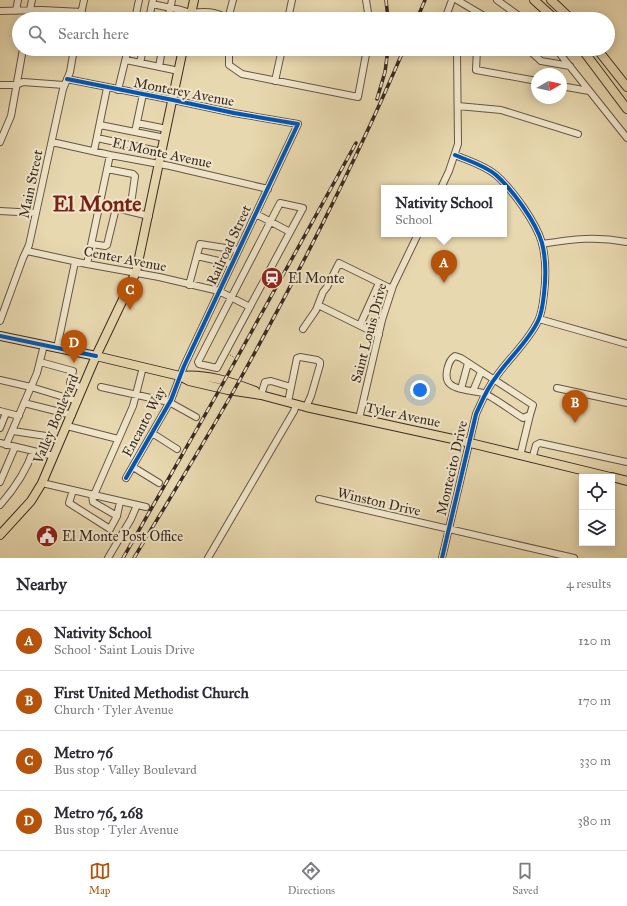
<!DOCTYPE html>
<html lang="en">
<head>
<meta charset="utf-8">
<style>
	body { margin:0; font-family:"IM FELL Great Primer",serif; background:#f2f2f3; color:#2b2b33 }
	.controls { position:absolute; right:12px; bottom:12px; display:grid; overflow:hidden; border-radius:0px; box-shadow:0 2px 10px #0003 }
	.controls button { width:36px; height:36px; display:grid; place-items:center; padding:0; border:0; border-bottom:1px solid #e1e1e2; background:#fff; color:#2b2b33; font:20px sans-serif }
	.compass { position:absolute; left:531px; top:68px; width:36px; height:36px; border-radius:50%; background:#fff; box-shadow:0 2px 10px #0003; rotate:81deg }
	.you { position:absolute; left:420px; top:390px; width:14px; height:14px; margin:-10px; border:3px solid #fff; border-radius:50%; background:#1a73e8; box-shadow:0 0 0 6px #1a73e833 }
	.badge { display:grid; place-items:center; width:26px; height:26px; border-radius:50%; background:#b45309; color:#fff; font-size:13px; font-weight:700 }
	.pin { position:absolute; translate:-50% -33px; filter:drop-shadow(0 1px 2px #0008) }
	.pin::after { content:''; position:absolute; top:21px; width:14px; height:12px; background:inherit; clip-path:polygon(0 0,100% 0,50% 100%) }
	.popup { position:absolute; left:381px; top:185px; width:126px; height:52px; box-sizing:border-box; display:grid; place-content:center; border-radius:0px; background:#fff; filter:drop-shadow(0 1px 3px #0005); font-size:13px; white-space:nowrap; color:#7c7c81 }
	.popup b { font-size:15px; color:#2b2b33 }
	.popup::after { content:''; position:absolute; left:50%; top:100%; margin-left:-8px; border:8px solid transparent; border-top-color:#fff }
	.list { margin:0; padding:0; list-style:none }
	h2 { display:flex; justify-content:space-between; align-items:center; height:52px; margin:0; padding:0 16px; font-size:17px }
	h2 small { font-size:13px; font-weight:400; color:#7c7c81 }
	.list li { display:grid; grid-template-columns:26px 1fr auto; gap:12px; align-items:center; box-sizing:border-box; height:60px; padding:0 16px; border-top:1px solid #e1e1e2 }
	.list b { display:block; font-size:15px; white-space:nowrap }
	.list p { margin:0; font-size:13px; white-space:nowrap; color:#7c7c81 }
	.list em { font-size:13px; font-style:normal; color:#7c7c81 }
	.icon { flex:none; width:22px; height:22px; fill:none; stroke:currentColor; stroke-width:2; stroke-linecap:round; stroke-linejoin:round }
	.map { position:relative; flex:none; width:627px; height:558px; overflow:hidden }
	.search { position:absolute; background:#fff; box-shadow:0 2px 10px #0003; left:12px; right:12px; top:12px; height:44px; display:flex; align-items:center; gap:10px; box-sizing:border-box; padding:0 14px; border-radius:22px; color:#7c7c81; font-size:15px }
	.sheet { height:292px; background:#fff }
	nav { display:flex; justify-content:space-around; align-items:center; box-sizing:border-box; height:56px; border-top:1px solid #e1e1e2; background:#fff; font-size:11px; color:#7c7c81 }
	nav a { display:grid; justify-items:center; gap:2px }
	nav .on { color:#b45309 }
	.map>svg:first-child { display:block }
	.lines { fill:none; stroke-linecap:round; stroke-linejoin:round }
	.minor-casing { stroke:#665645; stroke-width:8 }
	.major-casing { stroke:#3a2a22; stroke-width:10 }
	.path { stroke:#3a2a22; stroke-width:1; stroke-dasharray:1 2; stroke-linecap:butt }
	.minor { stroke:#f0e6cb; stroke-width:6 }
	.major { stroke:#e8d8af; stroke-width:8 }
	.rail-casing { stroke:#3a2a22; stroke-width:3.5 }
	.rail { stroke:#f0e6cb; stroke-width:2; stroke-dasharray:6; stroke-linecap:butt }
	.cycleway-casing { stroke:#f0e6cb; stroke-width:6 }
	.cycleway { stroke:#0057b8; stroke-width:4 }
	.labels { text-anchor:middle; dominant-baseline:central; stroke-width:4; stroke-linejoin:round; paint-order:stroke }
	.street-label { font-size:14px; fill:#3a2a22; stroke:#f0e6cb }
	.poi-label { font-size:14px; fill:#3a2a22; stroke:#f0e6cb; text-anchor:start }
	.town-label { font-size:22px; font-weight:bold; fill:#7a1f14; stroke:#f0e6cb }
</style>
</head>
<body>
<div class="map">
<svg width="627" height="558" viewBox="0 0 627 558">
	<rect width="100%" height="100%" fill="#e8d8af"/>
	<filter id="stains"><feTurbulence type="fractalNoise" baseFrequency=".005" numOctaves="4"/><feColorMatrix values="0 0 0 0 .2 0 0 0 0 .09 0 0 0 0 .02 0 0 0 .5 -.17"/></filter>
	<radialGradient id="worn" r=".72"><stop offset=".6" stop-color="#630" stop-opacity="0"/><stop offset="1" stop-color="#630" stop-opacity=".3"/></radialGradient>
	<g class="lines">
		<!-- minor casing -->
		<g class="minor-casing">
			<path id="minor" d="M 153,0 L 152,4 L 181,10 L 191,13
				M 366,0 L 369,19
				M 457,0 L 489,19
				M 497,0 L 523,19
				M 0,11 L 42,10 L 82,12
				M 16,11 L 18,0
				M 28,19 L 32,0
				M 80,19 L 84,0
				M 135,19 L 139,0
				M 149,19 L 152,4
				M 168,19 L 172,0
				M 201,19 L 191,13 C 204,11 216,11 228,19
				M 228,19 L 233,0
				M 288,19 L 292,0
				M 445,19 L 452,0
				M 229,49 L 229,65 L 242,74 L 358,97 L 367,49
				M 477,49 L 476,70 L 537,81
				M 528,49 L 541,61 L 570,66
				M 556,49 L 627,138
				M 126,60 L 179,71
				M 140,63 L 143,49
				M 159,67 L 162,49
				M 67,79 L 173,100 L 234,113 L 298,124 L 184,366 L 171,400 L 126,478
				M 275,81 L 282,49
				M 0,85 L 16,85 L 23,82 L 64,85
				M 561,86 L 589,91
				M 118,90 L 128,49
				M 458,106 L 501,110 L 578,134
				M 137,123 L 167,129
				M 100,125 L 165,138
				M 135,132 L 143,94
				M 97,138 L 162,152
				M 0,142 L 11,116 L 23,49
				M 52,142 L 110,155 L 170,166 L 268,189
				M 94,151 L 107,88
				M 107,169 L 133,174 L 135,176 L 130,211
				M 441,188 L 449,171 L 458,144 L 457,51
				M 280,203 L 303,208 L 217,368 L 199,364 L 198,362 Z
				M 100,204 L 149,216
				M 0,211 L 36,213
				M 256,214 L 290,232
				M 92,244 L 105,246 L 107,245 L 116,208
				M 542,244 C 574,239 595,236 627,242
				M 27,251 L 87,264 L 159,277 L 219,291 L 250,307
				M 197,256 L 232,264
				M 87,264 L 110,155
				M 189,285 L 200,244 L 238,250
				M 318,305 L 379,335
				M 539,319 L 627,344
				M 0,321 L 23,258 L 29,245 L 63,89 L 70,72 L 74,49
				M 360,325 L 379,283
				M 303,329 L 316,310 L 323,292 L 327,287 L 339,263 L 392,289
				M 57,348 L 75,262
				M 455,356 L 461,358 L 533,405 L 530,415 L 523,418 C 513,412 492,396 483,393 C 474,391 456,390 450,384 C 443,378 448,360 455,356 Z
				M 40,362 L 73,371 L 70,383 L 83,388
				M 0,380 L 31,387 L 77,401
				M 101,387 L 169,402 L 196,417
				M 557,388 L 627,403
				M 461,389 L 468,363
				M 473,391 L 481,372
				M 261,395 L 265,382 L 271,381 L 291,387
				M 288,402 L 297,358 L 300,357 L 317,360 L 320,362 L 320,365 L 311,396 L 306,407
				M 24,403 L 72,415
				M 0,411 L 19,416
				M 359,419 L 382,320 L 393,286 L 418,234
				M 67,426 L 118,439
				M 0,428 L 6,413
				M 13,431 L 46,436 L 60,441
				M 152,433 L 177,449
				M 0,443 L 54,456
				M 6,445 L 37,373 L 44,345
				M 520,456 L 530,415
				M 532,459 L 536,445 L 540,443 L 627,462
				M 133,467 L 159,483
				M 0,482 L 15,447
				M 42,483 L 146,507
				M 73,490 L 69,503 L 110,529 L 117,516 L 120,502
				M 92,495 L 93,502 L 117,516
				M 94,495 L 133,406 L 143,367
				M 319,499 L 574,558
				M 0,505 C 15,488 26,472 33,451
				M 108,558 L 131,519 L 137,505
				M 208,558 L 294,411 L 296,405
				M 442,558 L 476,414 C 482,401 487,388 496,377 C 509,358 528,342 538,321 C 542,313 543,303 544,294 C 546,277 546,259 542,243 C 536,222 512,189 496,175 C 484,165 469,161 455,155"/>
		</g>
		<!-- major casing -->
		<g class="major-casing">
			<path id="major" d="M 534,0 L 555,19
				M 551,0 L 571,19
				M 190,19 L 194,0
				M 582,49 L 627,109
				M 597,49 L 627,87
				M 0,336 L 96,356 L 180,376 L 189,381 L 228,390 L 261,395 L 306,407 L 462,441 L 610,477
				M 180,376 C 205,373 232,382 255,391
				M 612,477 L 627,481
				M 0,535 L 31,501 L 42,483 L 96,356 L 136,272 L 183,49"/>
		</g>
		<!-- path -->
		<path class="path" d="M 268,286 L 276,290
			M 230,355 L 238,360"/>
		<!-- minor -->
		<use href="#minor" class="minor"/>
		<!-- major -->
		<use href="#major" class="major"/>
		<!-- rail casing -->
		<g class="rail-casing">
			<path id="rail" d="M 386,0 L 388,19
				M 417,19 L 425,0
				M 377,99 L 385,72 L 388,49
				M 123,558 L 217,394 L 356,143
				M 134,558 C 167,503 201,448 233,392 C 295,281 354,166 404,49"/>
		</g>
		<!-- rail -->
		<use href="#rail" class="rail"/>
		<!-- cycleway casing -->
		<g class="cycleway-casing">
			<path id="cycleway" d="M 67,79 L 173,100 L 234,113 L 298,124 L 184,366 L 171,400 L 126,478
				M 0,336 L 96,356
				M 442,558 L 476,414 C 482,401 487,388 496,377 C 509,358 528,342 538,321 C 542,313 543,303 544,294 C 546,277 546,259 542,243 C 536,222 512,189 496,175 C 484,165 469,161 455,155"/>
		</g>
		<!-- cycleway -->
		<use href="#cycleway" class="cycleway"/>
	</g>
	<!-- icons -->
	<defs>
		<g id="station-disc" transform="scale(1.15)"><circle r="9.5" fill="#8f2418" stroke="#f0e6cb"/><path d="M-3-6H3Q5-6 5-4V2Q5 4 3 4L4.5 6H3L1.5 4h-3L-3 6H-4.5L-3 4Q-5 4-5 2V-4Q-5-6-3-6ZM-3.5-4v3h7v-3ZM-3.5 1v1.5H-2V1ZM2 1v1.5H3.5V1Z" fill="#fff"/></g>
		<g id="civic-disc" transform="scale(1.15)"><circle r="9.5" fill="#8f2418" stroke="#f0e6cb"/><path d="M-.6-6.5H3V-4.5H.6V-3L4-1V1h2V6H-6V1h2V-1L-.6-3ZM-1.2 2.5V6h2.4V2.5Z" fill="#fff"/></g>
	</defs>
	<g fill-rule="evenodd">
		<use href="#station-disc" x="272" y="278"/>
		<use href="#civic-disc" x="47" y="536"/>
	</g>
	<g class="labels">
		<!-- street labels -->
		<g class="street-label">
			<text transform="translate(184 92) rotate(11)">Monterey Avenue</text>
			<text transform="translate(162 153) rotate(12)">El Monte Avenue</text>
			<text transform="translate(31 184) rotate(-78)">Main Street</text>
			<text transform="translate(229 245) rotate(-65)">Railroad Street</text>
			<text transform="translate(125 259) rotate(11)">Center Avenue</text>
			<text transform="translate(369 333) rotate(-75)">Saint Louis Drive</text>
			<text transform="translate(403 415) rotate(12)">Tyler Avenue</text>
			<text transform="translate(56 419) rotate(-67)">Valley Boulevard</text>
			<text transform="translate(144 422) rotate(-62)">Encanto Way</text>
			<text transform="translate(452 468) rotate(-77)">Montecito Drive</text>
			<text transform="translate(379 502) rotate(13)">Winston Drive</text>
		</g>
		<!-- poi labels -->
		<g class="poi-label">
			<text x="288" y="278">El Monte</text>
			<text x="62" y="536">El Monte Post Office</text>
		</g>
		<!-- town labels -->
		<g class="town-label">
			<text x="97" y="203">El Monte</text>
		</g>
	</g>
	<rect width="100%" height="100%" filter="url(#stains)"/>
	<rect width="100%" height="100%" fill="url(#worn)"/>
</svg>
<div class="controls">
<button><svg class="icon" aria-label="locate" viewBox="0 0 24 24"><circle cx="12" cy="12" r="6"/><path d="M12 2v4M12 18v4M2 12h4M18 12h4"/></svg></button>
<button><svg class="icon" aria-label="layers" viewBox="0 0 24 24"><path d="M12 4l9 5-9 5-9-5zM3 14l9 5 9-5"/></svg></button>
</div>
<svg class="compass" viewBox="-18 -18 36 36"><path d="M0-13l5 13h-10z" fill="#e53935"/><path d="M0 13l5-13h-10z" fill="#7c7c81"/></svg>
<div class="you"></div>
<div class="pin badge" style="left:444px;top:283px">A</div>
<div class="popup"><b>Nativity School</b>School</div>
<div class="pin badge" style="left:575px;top:423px">B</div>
<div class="pin badge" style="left:130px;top:310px">C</div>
<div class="pin badge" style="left:74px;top:363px">D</div>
<div class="search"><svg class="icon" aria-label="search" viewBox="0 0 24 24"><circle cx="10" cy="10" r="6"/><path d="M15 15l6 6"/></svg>Search here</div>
</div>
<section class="sheet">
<h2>Nearby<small>4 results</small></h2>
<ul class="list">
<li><span class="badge">A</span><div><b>Nativity School</b><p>School · Saint Louis Drive</p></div><em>120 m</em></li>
<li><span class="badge">B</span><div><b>First United Methodist Church</b><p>Church · Tyler Avenue</p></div><em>170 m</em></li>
<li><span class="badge">C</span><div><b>Metro 76</b><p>Bus stop · Valley Boulevard</p></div><em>330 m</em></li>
<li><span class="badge">D</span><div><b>Metro 76, 268</b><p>Bus stop · Tyler Avenue</p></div><em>380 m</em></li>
</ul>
</section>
<nav>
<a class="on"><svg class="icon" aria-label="map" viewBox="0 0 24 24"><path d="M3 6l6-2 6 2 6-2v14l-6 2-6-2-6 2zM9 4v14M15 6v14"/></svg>Map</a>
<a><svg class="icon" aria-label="directions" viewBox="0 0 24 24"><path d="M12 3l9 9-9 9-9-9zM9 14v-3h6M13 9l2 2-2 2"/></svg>Directions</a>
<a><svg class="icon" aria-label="saved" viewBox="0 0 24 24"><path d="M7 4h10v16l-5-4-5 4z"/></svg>Saved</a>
</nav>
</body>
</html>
